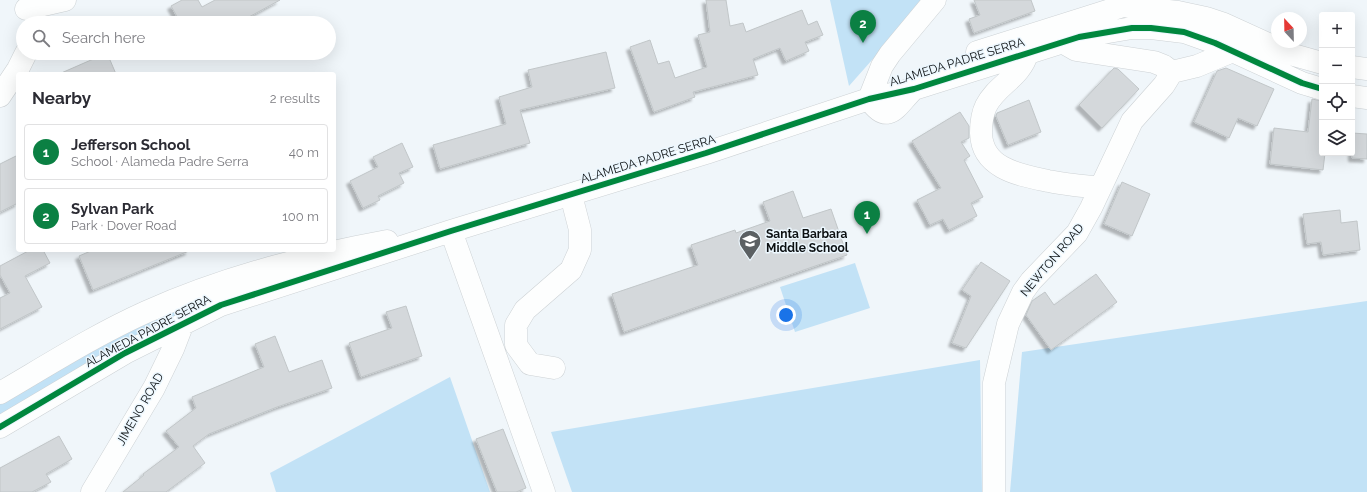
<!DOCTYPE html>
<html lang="en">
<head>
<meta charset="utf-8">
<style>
	body { margin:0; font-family:Raleway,sans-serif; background:#f2f2f3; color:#2b2b33 }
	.controls { position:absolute; right:12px; top:12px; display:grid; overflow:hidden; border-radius:4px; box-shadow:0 4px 16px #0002 }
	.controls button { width:36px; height:36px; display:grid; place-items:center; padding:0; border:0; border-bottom:1px solid #e1e1e2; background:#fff; color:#2b2b33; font:20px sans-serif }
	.compass { position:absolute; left:1271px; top:12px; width:36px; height:36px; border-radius:50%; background:#fff; box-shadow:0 4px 16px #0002; rotate:338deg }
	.you { position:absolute; left:786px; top:315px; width:14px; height:14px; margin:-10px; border:3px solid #fff; border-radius:50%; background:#1a73e8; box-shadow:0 0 0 6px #1a73e833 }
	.badge { display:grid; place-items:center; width:26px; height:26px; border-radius:50%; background:#0b8043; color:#fff; font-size:13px; font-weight:700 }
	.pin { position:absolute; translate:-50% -33px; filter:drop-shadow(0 1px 2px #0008) }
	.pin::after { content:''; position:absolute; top:21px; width:14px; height:12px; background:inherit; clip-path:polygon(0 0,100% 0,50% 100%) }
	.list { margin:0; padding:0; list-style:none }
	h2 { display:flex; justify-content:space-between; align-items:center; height:52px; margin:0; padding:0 16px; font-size:17px }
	h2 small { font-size:13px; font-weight:400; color:#7c7c81 }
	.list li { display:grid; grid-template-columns:26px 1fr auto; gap:12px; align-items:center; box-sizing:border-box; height:56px; margin:0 8px 8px; padding:0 8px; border:1px solid #e1e1e2; border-radius:4px }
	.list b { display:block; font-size:15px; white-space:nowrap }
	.list p { margin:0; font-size:13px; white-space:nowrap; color:#7c7c81 }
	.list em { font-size:13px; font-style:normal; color:#7c7c81 }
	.icon { flex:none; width:22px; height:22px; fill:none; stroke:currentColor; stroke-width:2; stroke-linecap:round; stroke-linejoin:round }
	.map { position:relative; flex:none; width:1367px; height:492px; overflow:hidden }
	.search { position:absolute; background:#fff; box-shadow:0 4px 16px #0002; left:16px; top:16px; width:320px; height:44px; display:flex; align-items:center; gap:10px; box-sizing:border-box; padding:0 14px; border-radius:22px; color:#7c7c81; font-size:15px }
	.panel { position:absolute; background:#fff; box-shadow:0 4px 16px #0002; left:16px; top:72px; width:320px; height:180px; border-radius:4px }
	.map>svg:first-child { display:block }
	.green { fill:#c2e2f6 }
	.building { fill:#d4d8db; stroke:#c1c6c8; filter:url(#shadow) }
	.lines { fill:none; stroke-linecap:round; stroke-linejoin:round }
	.minor-casing { stroke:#cdd2d5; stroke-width:23 }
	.minor { stroke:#fdfefe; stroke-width:22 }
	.cycleway-casing { stroke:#ecf7fe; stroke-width:8 }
	.cycleway { stroke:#00873e; stroke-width:6 }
	.labels { text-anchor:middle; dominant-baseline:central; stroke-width:3; stroke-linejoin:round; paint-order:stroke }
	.street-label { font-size:12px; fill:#0b0f11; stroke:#ecf7fe }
	.poi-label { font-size:12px; font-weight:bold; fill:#0b0f11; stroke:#ecf7fe; text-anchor:start }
</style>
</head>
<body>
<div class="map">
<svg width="1367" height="492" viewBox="0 0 1367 492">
	<defs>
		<filter id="shadow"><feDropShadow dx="-3.5" dy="3.5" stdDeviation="1" flood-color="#0004"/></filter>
	</defs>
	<rect width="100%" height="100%" fill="#f0f6fa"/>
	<!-- green -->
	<path class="green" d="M 830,0 L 925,0 L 849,86 Z
		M 855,263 L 870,308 L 795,332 L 780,287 Z
		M 249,290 L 0,421 L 0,399 L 171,306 Z
		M 1367,301 L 1367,492 L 1010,492 L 1022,352 Z
		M 980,360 L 982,492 L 572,492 L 551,432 Z
		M 450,377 L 490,492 L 276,492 L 270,473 Z"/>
	<!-- building -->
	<path class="building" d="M 182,0 L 198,0 L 202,7 L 215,0 L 280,0 L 238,23 L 172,23 L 179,20 L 171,6 Z
		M 706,0 L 726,0 L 730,26 L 743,23 L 746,32 L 802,10 L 808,25 L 817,21 L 823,35 L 805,42 L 809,51 L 786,61 L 780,48 L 753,59 L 758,75 L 693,92 L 695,97 L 654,112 L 630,47 L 650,40 L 658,64 L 669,61 L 675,78 L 707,67 L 698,35 L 710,32 Z
		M 974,0 L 1031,0 L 1035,11 L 974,33 L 969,19 L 980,15 Z
		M 606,52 L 615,88 L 520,110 L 530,143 L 440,169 L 433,145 L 506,124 L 499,97 L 532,87 L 528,70 Z
		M 107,53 L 116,74 L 59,74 Z
		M 1114,68 L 1118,69 L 1139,89 L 1102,128 L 1079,105 Z
		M 1226,68 L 1274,89 L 1257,126 L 1238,118 L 1229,138 L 1194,122 L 1217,71 Z
		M 1312,99 L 1322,101 L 1322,153 L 1325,153 L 1323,170 L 1270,164 L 1274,128 L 1308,132 Z
		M 1029,100 L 1041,132 L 1008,145 L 996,116 L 997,113 Z
		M 960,112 L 969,126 L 969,138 L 961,142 L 970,156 L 964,160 L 983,197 L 971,203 L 977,216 L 949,230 L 943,219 L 930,225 L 917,200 L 941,188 L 912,141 Z
		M 1352,133 L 1367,134 L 1367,159 L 1352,158 Z
		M 402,143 L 413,167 L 399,173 L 404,183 L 378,196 L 380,200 L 363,208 L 350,181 L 378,167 L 373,157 Z
		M 18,155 L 18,203 L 0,212 L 0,164 Z
		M 1122,182 L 1150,194 L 1132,236 L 1104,224 Z
		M 793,191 L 803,218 L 831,209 L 847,255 L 624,332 L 612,294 L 698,265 L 691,245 L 735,230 L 736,233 L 770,221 L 763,202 Z
		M 1340,210 L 1341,223 L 1357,221 L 1360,250 L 1323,255 L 1321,242 L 1307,244 L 1303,214 Z
		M 30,250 L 43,250 L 50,263 L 25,276 L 42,307 L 0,329 L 0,298 L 10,293 L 0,275 L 0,266 Z
		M 93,250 L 189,250 L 189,251 L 93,290 L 79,256 Z
		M 981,262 L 1010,281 L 966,348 L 952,343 L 971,296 L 962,290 Z
		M 1096,274 L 1117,302 L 1051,350 L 1026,315 L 1032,301 L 1045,292 L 1054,305 Z
		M 406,306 L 422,356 L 361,377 L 349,343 L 392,328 L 386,312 Z
		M 275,336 L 289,372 L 322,360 L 332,388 L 277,407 L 209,434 L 193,446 L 205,463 L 166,492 L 123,492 L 144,475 L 143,474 L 179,447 L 166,431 L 196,408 L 192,397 L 264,367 L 255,344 Z
		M 503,429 L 526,488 L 516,492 L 497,492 L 476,439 Z
		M 59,436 L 72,459 L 46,474 L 51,482 L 32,492 L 0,492 L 0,468 Z"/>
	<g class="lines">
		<!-- minor casing -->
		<g class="minor-casing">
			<path id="minor" d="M 26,9 L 65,0
				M 1062,42 L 1076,50 L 1154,62 L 1164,66 L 1172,72 L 1197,66 L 1233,51
				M 977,52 L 1123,6 L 1178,12 L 1206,18 L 1224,24 L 1290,54 L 1322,63
				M 1028,52 C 1020,79 997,84 986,106 C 982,114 981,124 981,133 C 982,169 1020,175 1048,181 C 1066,184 1082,187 1100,187
				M 1352,67 L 1367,69
				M 0,96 L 18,69 L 26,53
				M 1352,96 L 1367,98
				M 869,99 L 882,66 L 890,54 L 935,0
				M 869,99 C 889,129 898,103 914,89
				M 451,231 L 544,492
				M 554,368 L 530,364 L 516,345 L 516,325 L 525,310 L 571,270 L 580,250 L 580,230 L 571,195
				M 0,393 C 48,365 95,335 146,312 C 222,278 305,256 387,241
				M 0,427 L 125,353 L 221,305 L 451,231 L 706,153 L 869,99 L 914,89 L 1079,37 L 1132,28 L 1151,28 L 1184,32 L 1215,43 L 1302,83 L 1322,89
				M 92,492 L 154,388 L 173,349 L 183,323
				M 994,492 L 994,383 L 1008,324 L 1023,292 L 1031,281 L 1077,233 L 1091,208 L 1132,121 L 1164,85 L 1172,72"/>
		</g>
		<!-- minor -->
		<use href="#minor" class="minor"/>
		<!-- cycleway casing -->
		<g class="cycleway-casing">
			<path id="cycleway" d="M 0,427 L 125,353 L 221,305 L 451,231 L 706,153 L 869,99 L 914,89 L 1079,37 L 1132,28 L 1151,28 L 1184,32 L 1215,43 L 1302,83 L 1322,89"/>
		</g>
		<!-- cycleway -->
		<use href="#cycleway" class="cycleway"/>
	</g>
	<!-- icons -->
	<defs>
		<g id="school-pin" transform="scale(1.15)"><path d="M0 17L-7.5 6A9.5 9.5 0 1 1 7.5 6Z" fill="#5b6063" stroke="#ecf7fe"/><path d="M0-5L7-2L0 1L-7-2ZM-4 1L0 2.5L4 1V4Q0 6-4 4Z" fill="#fff"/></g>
	</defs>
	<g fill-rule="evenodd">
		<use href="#school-pin" x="750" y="241"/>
	</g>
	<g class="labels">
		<!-- street labels -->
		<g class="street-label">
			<text transform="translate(957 62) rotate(-17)">ALAMEDA PADRE SERRA</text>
			<text transform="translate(648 159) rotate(-17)">ALAMEDA PADRE SERRA</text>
			<text transform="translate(1052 260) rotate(-50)">NEWTON ROAD</text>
			<text transform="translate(148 331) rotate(-28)">ALAMEDA PADRE SERRA</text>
			<text transform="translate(140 409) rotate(-60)">JIMENO ROAD</text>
		</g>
		<!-- poi labels -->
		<g class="poi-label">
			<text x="766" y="234">Santa Barbara<tspan x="766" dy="14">Middle School</tspan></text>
		</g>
	</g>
</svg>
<div class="controls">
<button>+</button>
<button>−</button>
<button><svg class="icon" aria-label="locate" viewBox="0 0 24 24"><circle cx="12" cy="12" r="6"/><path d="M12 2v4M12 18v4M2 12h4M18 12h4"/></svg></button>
<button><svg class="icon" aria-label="layers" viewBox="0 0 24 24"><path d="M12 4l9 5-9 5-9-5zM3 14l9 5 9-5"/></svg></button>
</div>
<svg class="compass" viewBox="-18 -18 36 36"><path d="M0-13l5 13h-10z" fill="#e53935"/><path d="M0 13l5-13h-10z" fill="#7c7c81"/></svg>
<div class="you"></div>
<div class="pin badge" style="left:867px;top:234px">1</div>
<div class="pin badge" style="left:863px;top:43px">2</div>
<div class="search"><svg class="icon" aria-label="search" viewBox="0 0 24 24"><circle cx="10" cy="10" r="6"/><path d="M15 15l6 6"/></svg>Search here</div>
<section class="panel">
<h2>Nearby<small>2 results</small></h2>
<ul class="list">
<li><span class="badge">1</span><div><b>Jefferson School</b><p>School · Alameda Padre Serra</p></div><em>40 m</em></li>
<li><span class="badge">2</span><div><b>Sylvan Park</b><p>Park · Dover Road</p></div><em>100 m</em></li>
</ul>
</section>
</div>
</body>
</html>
